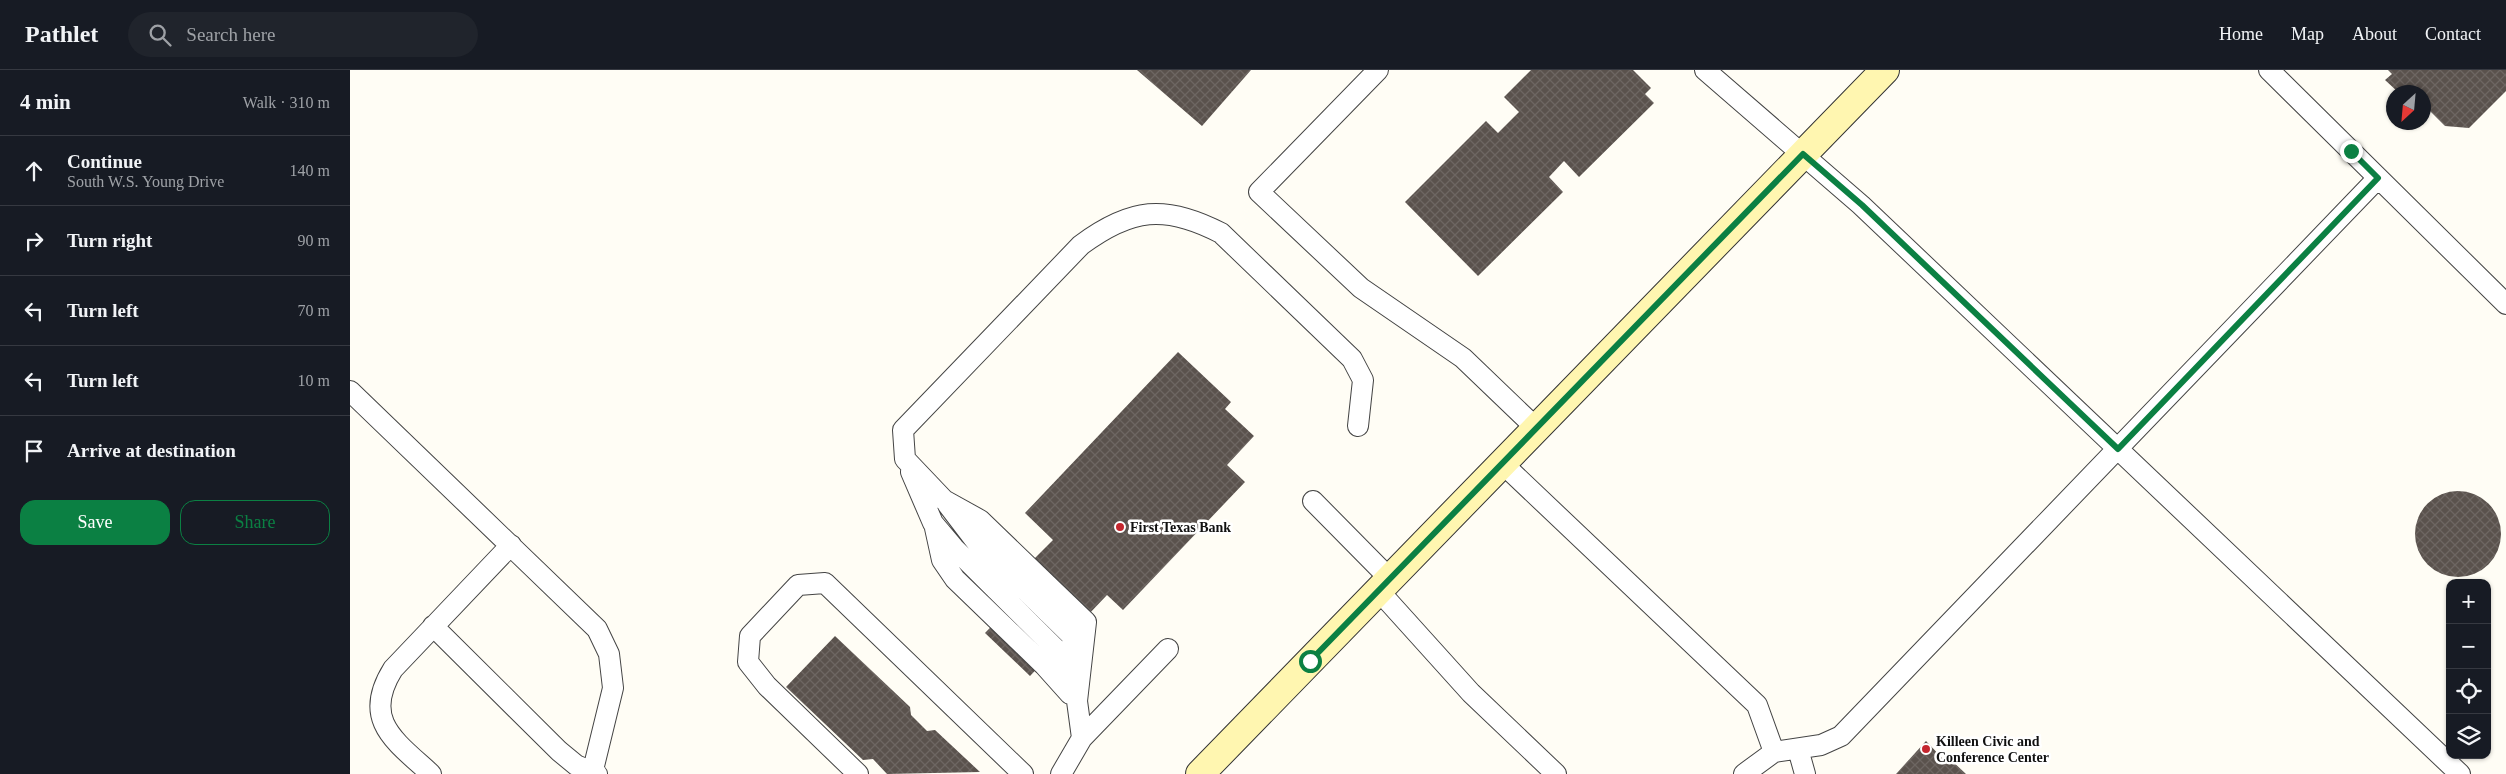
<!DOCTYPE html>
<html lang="en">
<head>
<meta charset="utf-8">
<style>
	body { margin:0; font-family:"Times New Roman",serif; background:#20242c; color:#f1f3f6 }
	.controls { position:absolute; right:15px; bottom:15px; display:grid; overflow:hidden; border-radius:10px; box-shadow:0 1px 4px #0004 }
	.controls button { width:45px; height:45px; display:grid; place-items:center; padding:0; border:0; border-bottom:1px solid #363941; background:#171b24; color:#f1f3f6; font:25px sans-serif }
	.compass { position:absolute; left:2036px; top:15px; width:45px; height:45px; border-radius:50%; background:#171b24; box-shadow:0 1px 4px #0004; rotate:206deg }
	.stop { position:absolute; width:15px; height:15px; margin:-11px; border:4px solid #0b8043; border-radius:50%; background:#fff }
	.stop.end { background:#0b8043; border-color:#fff; box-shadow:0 1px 5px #0008 }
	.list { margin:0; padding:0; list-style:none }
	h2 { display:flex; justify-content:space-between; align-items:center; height:65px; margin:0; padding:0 20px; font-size:21px }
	h2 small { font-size:16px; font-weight:400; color:#9ea1a6 }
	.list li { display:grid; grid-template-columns:32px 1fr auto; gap:15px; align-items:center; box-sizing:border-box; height:70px; padding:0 20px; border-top:1px solid #363941 }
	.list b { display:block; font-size:19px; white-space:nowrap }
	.list p { margin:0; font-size:16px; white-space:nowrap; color:#9ea1a6 }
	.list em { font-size:16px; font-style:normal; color:#9ea1a6 }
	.actions { display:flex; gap:10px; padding:15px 20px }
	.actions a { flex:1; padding:11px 0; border:1px solid #0b8043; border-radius:15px; text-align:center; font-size:18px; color:#0b8043 }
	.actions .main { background:#0b8043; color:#fff }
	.icon { flex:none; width:28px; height:28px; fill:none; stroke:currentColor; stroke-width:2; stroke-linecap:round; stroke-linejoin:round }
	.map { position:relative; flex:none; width:2156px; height:704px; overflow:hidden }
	header { display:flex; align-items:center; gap:30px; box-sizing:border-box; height:70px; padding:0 25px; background:#171b24; border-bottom:1px solid #363941 }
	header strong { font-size:24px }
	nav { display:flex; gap:28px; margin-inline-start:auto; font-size:18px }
	.search { width:350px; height:45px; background:#20242c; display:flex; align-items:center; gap:12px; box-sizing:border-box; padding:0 18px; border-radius:28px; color:#9ea1a6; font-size:19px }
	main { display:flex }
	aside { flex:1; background:#171b24 }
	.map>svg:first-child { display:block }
	.building { fill:url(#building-cross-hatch) }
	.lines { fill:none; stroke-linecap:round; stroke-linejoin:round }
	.service-casing { stroke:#444; stroke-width:22 }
	.secondary-casing { stroke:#333; stroke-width:30 }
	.service { stroke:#fff; stroke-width:20 }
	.secondary { stroke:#fff6b0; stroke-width:28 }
	.route { stroke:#0b8043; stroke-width:6 }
	.poi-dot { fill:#c4262e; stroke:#fff; stroke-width:2 }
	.labels { text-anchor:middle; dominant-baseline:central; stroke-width:5; stroke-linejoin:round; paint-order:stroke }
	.poi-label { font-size:14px; font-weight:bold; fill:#111; stroke:#fff; text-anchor:start }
</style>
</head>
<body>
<header>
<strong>Pathlet</strong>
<div class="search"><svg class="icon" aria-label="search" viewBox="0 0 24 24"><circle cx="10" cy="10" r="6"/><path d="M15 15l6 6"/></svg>Search here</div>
<nav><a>Home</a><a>Map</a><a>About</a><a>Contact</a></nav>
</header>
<main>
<aside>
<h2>4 min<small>Walk · 310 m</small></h2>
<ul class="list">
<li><svg class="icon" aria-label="ahead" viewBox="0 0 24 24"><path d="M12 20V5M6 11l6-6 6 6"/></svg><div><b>Continue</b><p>South W.S. Young Drive</p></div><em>140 m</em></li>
<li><svg class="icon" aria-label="right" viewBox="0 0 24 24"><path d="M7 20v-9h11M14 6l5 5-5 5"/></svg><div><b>Turn right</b></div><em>90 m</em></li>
<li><svg class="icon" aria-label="left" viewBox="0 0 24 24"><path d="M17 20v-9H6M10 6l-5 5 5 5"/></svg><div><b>Turn left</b></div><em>70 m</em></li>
<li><svg class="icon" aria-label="left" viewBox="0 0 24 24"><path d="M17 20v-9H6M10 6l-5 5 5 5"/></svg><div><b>Turn left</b></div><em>10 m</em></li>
<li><svg class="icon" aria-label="arrive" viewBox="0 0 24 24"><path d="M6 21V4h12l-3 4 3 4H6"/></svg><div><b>Arrive at destination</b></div></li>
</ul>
<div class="actions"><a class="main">Save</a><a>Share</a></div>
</aside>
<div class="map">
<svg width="2156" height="704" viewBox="0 0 2156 704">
	<defs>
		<pattern id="building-cross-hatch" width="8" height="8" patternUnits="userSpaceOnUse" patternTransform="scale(1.25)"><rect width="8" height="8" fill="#5a524d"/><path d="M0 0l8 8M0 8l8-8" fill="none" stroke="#6d6662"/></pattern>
	</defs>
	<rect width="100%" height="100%" fill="#fffdf5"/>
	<!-- building -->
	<path class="building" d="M 787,0 L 901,0 L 852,56 Z
		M 1181,0 L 1283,0 L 1301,18 L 1295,24 L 1304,33 L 1229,107 L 1214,91 L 1199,107 L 1213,122 L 1128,206 L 1055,132 L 1136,51 L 1148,63 L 1169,42 L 1154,27 Z
		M 2038,0 L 2156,0 L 2156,21 L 2119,58 L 2095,56 L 2074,35 L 2074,22 L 2048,22 L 2035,10 L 2042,4 Z
		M 828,282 L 881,332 L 875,339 L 904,366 L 877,395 L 895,412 L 773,540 L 757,525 L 680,606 L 635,563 L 694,502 L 682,491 L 703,470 L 675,443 Z
		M2065 464a43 43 0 1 1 86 0a43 43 0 1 1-86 0Z
		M 485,566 L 560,637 L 561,645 L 577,661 L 585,660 L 630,702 L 537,704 L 523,689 L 513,690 L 436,617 Z
		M 1576,671 L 1595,691 L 1599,688 L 1616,704 L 1546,704 Z"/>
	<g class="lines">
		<!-- service casing -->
		<g class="service-casing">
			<path id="service" d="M 1028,0 L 909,122 L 1011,218 L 1113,288 L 1186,358
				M 1355,0 L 1511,135 L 2110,704
				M 1919,0 L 2156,234
				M 0,321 L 247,559 L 259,584 L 263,618 L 242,704
				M 1152,393 L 1407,635 L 1424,682
				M 561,402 L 583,453 L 604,478 L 709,582 L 725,627
				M 963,431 L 1040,509
				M 598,435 L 627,473 L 722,566 L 724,589
				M 585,458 L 592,490 L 605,509 L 694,595 L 720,624
				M 1029,521 L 1121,623 L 1206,704
				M 83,556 L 209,681 L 226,695 L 247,704
				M 732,668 L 727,631 L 736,552 L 630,450 L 594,430 L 555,389 L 553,360 L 731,175 C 781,138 815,134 871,163 L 1002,289 L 1013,310 L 1008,356
				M 1448,679 L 1455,704
				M 81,704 C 45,671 11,650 43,599 L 161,475
				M 508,704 L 417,616 L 398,592 L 400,566 L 448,515 L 475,513 L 673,704
				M 711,704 L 732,668 L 818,579
				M 1394,704 L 1424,682 L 1471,675 L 1491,666 L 2028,108"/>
		</g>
		<!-- secondary casing -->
		<g class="secondary-casing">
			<path id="secondary" d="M 850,704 L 1535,0"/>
		</g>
		<!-- service -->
		<use href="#service" class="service"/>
		<!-- secondary -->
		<use href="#secondary" class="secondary"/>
	</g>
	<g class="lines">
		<!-- route -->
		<path class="route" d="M 960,591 L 1453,84 L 1512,135 L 1768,379 L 2028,108 L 2001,81"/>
	</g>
	<!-- markers -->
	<g class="poi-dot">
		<circle cx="770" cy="457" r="5"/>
		<circle cx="1576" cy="679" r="5"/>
	</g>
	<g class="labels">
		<!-- poi labels -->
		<g class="poi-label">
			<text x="780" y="457">First Texas Bank</text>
			<text x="1586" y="671">Killeen Civic and<tspan x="1586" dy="16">Conference Center</tspan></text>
		</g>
	</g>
</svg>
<div class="controls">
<button>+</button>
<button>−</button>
<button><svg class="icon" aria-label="locate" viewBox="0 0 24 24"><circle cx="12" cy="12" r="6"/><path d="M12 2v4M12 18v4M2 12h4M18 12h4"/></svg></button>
<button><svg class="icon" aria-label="layers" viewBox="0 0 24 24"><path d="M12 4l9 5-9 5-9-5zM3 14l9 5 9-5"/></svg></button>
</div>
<svg class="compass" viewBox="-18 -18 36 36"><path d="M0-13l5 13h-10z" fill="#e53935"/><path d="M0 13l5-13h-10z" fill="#9ea1a6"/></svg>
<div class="stop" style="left:960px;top:591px"></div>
<div class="stop end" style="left:2001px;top:81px"></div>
</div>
</main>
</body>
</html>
